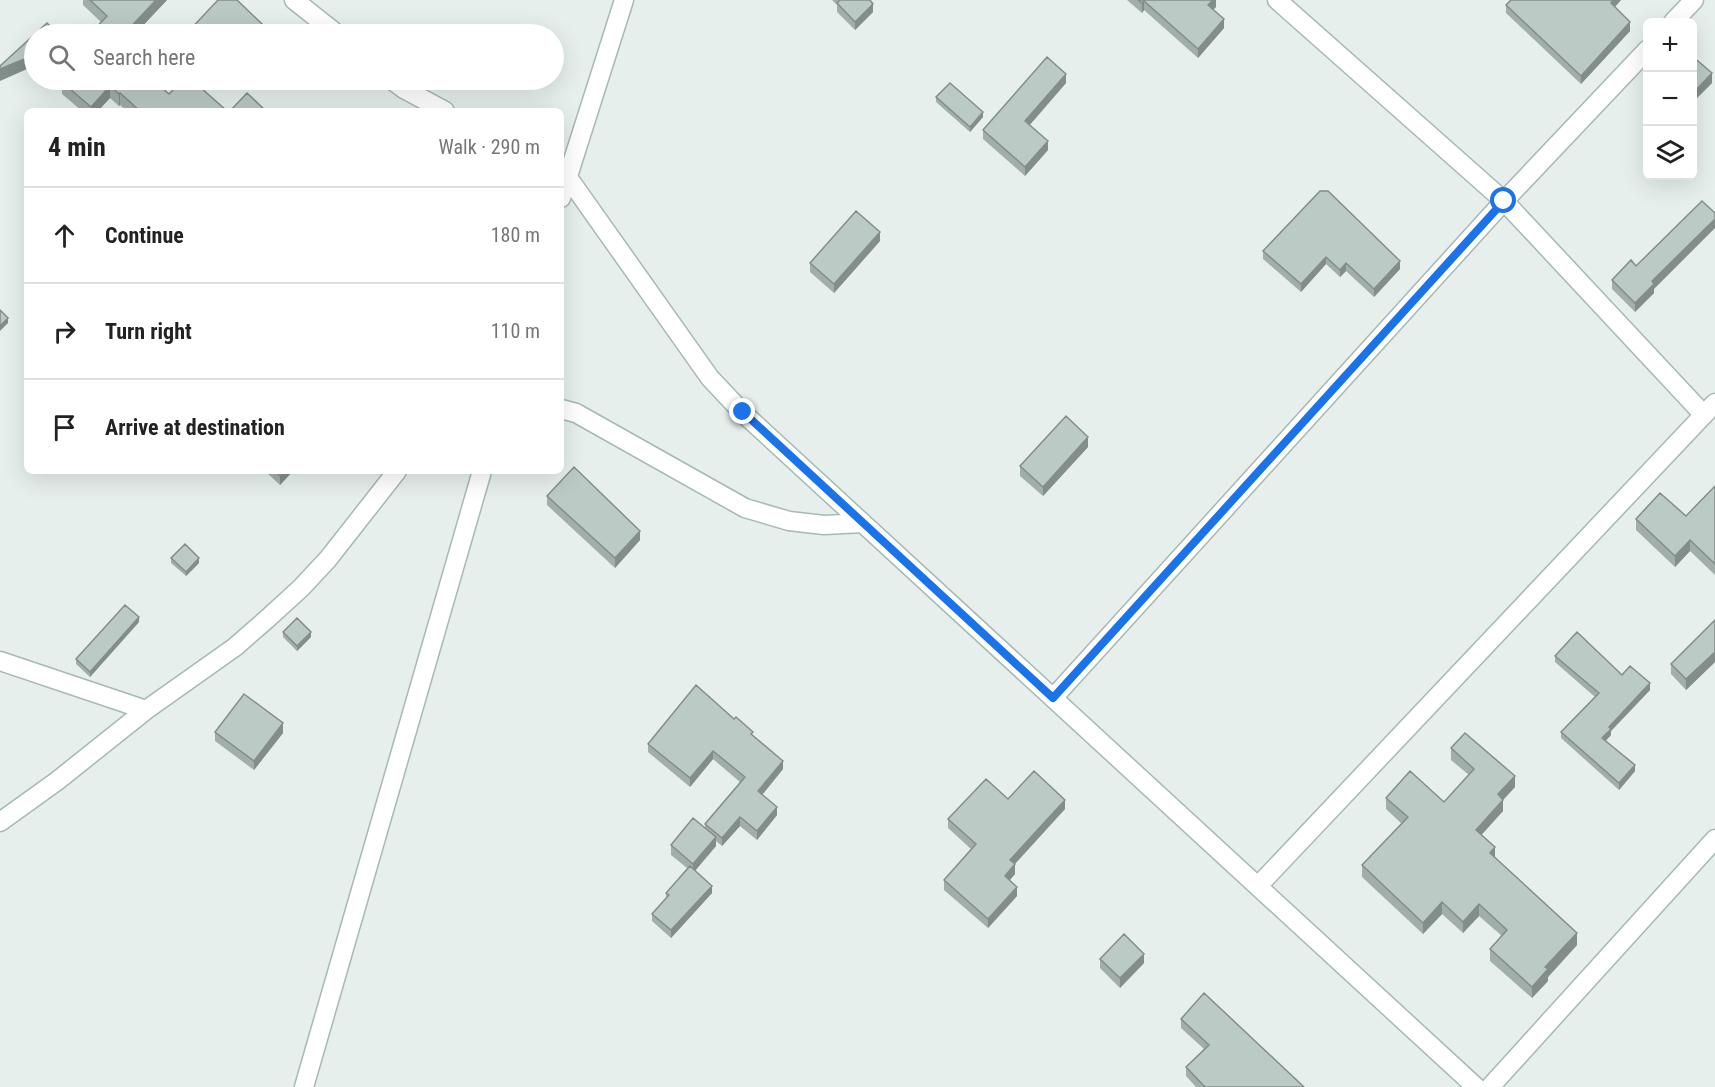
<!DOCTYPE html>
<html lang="en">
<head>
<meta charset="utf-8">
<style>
	body { margin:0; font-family:"Roboto Condensed",sans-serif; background:#f2f2f2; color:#222 }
	.controls { position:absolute; right:18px; top:18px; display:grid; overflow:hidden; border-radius:9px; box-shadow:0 6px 24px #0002 }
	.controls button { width:54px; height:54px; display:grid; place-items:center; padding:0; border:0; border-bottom:2px solid #e0e0e0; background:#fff; color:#222; font:30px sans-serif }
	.stop { position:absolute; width:18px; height:18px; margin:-14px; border:4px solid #1a73e8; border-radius:50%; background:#fff }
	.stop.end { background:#1a73e8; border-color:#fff; box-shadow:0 2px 6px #0008 }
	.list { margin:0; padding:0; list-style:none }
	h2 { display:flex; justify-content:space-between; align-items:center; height:78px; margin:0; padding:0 24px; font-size:26px }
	h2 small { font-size:20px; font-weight:400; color:#767676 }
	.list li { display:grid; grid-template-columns:39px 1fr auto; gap:18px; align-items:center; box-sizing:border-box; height:96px; padding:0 24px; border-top:2px solid #e0e0e0 }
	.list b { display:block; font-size:22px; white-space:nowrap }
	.list em { font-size:20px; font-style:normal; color:#767676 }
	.icon { flex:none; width:33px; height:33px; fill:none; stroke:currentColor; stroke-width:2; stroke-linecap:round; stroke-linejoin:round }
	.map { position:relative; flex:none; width:1715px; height:1087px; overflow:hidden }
	.search { position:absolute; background:#fff; box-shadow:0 6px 24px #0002; left:24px; top:24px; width:540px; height:66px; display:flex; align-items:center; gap:15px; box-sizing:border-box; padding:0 21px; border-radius:33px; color:#767676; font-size:22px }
	.panel { position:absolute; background:#fff; box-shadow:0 6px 24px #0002; left:24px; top:108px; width:540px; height:366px; border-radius:9px }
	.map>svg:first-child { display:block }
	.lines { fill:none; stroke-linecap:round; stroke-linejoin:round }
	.street-casing { stroke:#a8b8b2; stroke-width:21 }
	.street { stroke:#fff; stroke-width:18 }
	.wall { fill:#a1aea9 }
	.shaded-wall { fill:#838d89 }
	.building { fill:#bbcac4; stroke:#838d89; stroke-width:1.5 }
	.route { stroke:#1a73e8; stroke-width:8 }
</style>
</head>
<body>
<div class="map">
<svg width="1715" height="1087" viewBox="0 0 1715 1087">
	<rect width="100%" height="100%" fill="#e6efeb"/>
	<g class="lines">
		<!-- street casing -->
		<g class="street-casing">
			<path id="street" d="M 294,0 L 337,34
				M 1277,0 L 1504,201 L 1704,415
				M 1673,22 L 1694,0
				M 392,80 L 404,89 L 445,111
				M 561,173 L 567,176 L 710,378 L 743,413 L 1476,1087
				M 561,198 L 624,0
				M 561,409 L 576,413 L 745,508 L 789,521 L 824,525 L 863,523
				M 0,661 L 146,710
				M 1053,698 L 1504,201 L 1648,49
				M 0,822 L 57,781 L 146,710 L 235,647 L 267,619 L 301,588 L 328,559 L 397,471
				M 1258,886 L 1715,403
				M 304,1087 L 482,471
				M 1490,1087 L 1715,839"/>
		</g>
		<!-- street -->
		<use href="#street" class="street"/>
	</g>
	<!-- wall -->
	<path class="wall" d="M 83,0 L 167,0 L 135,34 L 90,34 L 101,22 L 83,5 Z
		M 832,0 L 870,0 L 873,12 L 855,30 L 837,12 L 837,5 Z
		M 1127,0 L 1216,0 L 1216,7 L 1213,10 L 1224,28 L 1198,58 L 1144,10 L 1142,13 Z
		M 1621,0 L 1615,7 L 1630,31 L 1581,84 L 1506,13 L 1506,5 Z
		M 1692,56 L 1712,83 L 1696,99 L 1692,95 Z
		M 64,80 L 153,80 L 169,94 L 227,111 L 127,111 L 120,105 L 119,106 L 110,98 L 98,111 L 82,111 L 62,94 L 62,82 Z
		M 199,80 L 210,80 L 205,85 Z
		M 271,80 L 288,80 L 280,88 Z
		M 1066,83 L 1030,125 L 1048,150 L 1025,176 L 983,139 L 983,130 Z
		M 936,97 L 983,117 L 970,132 L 936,102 Z
		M 1320,191 L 1400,269 L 1374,297 L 1346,271 L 1340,277 L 1326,264 L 1301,292 L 1263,259 L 1263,251 Z
		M 880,241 L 834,293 L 810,272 L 810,263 Z
		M 1636,266 L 1654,289 L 1654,293 L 1635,312 L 1612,289 L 1612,280 Z
		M 1088,447 L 1043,496 L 1020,476 L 1020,466 Z
		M 265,471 L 293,471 L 280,485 Z
		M 1715,486 L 1715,575 L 1690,551 L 1675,567 L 1636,530 L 1636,519 L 1686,516 Z
		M 547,496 L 640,540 L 615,568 L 547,505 Z
		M 171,558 L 199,563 L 186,576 L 171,563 Z
		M 1715,620 L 1715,662 L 1686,690 L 1671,674 L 1671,664 Z
		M 139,622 L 90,677 L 76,664 L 76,659 Z
		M 283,632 L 311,637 L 297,651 L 283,637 Z
		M 1555,656 L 1622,675 L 1650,690 L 1611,731 L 1611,735 L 1606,741 L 1635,771 L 1619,790 L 1561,738 L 1561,732 L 1595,697 L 1555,662 Z
		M 215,732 L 283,733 L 254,770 L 215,741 Z
		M 753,736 L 783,769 L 762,795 L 777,815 L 757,840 L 740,826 L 722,846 L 716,841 L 716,846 L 695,871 L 712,893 L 671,938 L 652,921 L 652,914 L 666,899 L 666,893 L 687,868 L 671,855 L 671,845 L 705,829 L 705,824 L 740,782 L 713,759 L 690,787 L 648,752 L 648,744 Z
		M 1451,748 L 1515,787 L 1503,800 L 1503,811 L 1481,835 L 1495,857 L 1577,945 L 1548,977 L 1548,981 L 1532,998 L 1490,961 L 1490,949 L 1502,936 L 1479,916 L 1463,933 L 1442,914 L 1423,934 L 1362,877 L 1362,865 L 1402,824 L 1386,809 L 1386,798 L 1444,802 L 1469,775 L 1451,760 Z
		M 1008,799 L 1065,809 L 1015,864 L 1015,874 L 1009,880 L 1017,896 L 988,928 L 944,890 L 944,880 L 971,849 L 948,828 L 948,819 Z
		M 1100,959 L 1144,963 L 1120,988 L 1100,968 Z
		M 1181,1019 L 1304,1087 L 1196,1087 L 1186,1076 L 1186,1067 L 1204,1049 L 1181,1028 Z"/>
	<!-- shaded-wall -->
	<path class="shaded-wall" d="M 156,0 L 167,0 L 135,34 L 124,34 Z
		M 1213,0 L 1216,0 L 1216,7 L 1208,15 L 1208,5 Z
		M 1613,0 L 1621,0 L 1611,11 L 1611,3 Z
		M 1144,1 L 1144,10 L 1142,13 L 1142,3 Z
		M 873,4 L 873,12 L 855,30 L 855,22 Z
		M 1224,19 L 1224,28 L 1198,58 L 1198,49 Z
		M 1630,22 L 1630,31 L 1581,84 L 1581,76 Z
		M 34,55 L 34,66 L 0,81 L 0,69 Z
		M 1712,73 L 1712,83 L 1696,99 L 1696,90 Z
		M 1066,74 L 1066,83 L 1025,130 L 1025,121 Z
		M 205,80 L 210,80 L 205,85 Z
		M 280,80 L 288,80 L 280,88 Z
		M 110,86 L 110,98 L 98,111 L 91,111 L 91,107 Z
		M 120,93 L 120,105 L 119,106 L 119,94 Z
		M 983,112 L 983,117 L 970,132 L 970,127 Z
		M 1048,141 L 1048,150 L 1025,176 L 1025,167 Z
		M 1715,219 L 1715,228 L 1654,289 L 1654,293 L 1635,312 L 1635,303 L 1652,281 Z
		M 880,232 L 880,241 L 834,293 L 834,284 Z
		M 1326,257 L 1326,264 L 1301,292 L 1301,284 Z
		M 1400,261 L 1400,269 L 1374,297 L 1374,289 Z
		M 1346,263 L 1346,271 L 1340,277 L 1340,270 Z
		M 8,318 L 8,323 L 0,331 L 0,326 Z
		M 1088,437 L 1088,447 L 1043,496 L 1043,487 Z
		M 284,471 L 293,471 L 280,485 L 280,476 Z
		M 640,531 L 640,540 L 615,568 L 615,558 Z
		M 1690,540 L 1690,551 L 1675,567 L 1675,556 Z
		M 199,558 L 199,563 L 186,576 L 186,572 Z
		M 139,617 L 139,622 L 90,677 L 90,672 Z
		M 311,632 L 311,637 L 297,651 L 297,646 Z
		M 1715,652 L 1715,662 L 1686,690 L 1686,679 Z
		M 1650,683 L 1650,690 L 1611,731 L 1611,735 L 1602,744 L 1602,738 L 1609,727 Z
		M 283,723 L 283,733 L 254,770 L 254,761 Z
		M 713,751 L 713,759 L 690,787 L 690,778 Z
		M 783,761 L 783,769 L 758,800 L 758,791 Z
		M 1635,765 L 1635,771 L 1619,790 L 1619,783 Z
		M 1515,776 L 1515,787 L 1503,800 L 1503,811 L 1476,841 L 1476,830 L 1498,794 Z
		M 1065,800 L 1065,809 L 1010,869 L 1010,860 Z
		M 777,807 L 777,815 L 757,840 L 757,831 Z
		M 740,817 L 740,826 L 722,846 L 722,838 Z
		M 716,837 L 716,846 L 693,873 L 693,864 Z
		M 1495,847 L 1495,859 L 1490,853 Z
		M 1015,864 L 1015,874 L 1005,886 L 1005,876 Z
		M 712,886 L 712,893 L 671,938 L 671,930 Z
		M 1017,887 L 1017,896 L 988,928 L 988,919 Z
		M 1442,902 L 1442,914 L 1423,934 L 1423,923 Z
		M 1479,904 L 1479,916 L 1463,933 L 1463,922 Z
		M 1577,933 L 1577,945 L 1548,977 L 1548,981 L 1532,998 L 1532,987 L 1545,967 Z
		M 1144,954 L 1144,963 L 1120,988 L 1120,978 Z"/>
	<!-- building -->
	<path class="building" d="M 90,0 L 156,0 L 124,34 L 90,34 L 107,16 Z
		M 218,0 L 237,0 L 262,24 L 261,26 L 270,34 L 186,34 Z
		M 840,0 L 870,0 L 873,4 L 855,22 L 837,3 Z
		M 1138,0 L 1213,0 L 1208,5 L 1224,19 L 1198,49 L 1144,1 L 1142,3 Z
		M 1511,0 L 1613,0 L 1611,3 L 1630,22 L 1581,76 L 1506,5 Z
		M 47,23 L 58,34 L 35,34 Z
		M 34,35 L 34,55 L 0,69 L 0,66 Z
		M 1692,56 L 1712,73 L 1696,90 L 1692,86 Z
		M 1047,57 L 1066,74 L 1025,121 L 1048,141 L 1025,167 L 983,130 Z
		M 65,80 L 153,80 L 169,94 L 183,80 L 192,80 L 227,111 L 140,111 L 120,93 L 119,94 L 110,86 L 91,107 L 62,82 Z
		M 950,83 L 983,112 L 970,127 L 936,97 Z
		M 247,93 L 266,111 L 230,111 Z
		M 1320,191 L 1328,191 L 1400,261 L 1374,289 L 1346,263 L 1340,270 L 1326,257 L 1301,284 L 1263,251 Z
		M 1702,201 L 1715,213 L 1715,219 L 1652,281 L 1654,284 L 1635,303 L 1612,280 L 1631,260 L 1636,266 Z
		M 856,211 L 880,232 L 834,284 L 810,263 Z
		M 0,310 L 8,318 L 0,326 Z
		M 1066,416 L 1088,437 L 1043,487 L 1020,466 Z
		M 574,467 L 640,531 L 615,558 L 547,496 Z
		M 275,471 L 284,471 L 280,476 Z
		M 1715,486 L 1715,564 L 1690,540 L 1675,556 L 1636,519 L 1660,493 L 1686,516 Z
		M 185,544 L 199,558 L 186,572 L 171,558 Z
		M 125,605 L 139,617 L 90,672 L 76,659 Z
		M 297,618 L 311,632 L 297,646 L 283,632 Z
		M 1715,620 L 1715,652 L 1686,679 L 1671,664 Z
		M 1577,632 L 1622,675 L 1630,666 L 1650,683 L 1609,727 L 1611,729 L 1602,738 L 1635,765 L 1619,783 L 1561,732 L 1599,693 L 1555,656 Z
		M 696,685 L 734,719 L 736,717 L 753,732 L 751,734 L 783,761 L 758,791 L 777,807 L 757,831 L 740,817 L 722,838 L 705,824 L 745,777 L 713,751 L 690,778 L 648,744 Z
		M 244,694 L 283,723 L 254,761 L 215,732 Z
		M 1465,733 L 1515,776 L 1498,794 L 1503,800 L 1476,830 L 1495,847 L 1490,853 L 1577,933 L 1545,967 L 1548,969 L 1532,987 L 1490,949 L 1507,930 L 1479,904 L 1463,922 L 1442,902 L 1423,923 L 1362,865 L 1408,817 L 1386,798 L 1410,771 L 1444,802 L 1474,769 L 1451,748 Z
		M 1034,771 L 1065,800 L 1010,860 L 1015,864 L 1005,876 L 1017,887 L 988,919 L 944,880 L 976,844 L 948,819 L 986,779 L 1008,799 Z
		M 693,818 L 716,837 L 693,864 L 671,845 Z
		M 690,866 L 712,886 L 671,930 L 652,914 L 669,895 L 666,893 Z
		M 1124,934 L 1144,954 L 1120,978 L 1100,959 Z
		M 1204,993 L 1304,1087 L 1205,1087 L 1186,1067 L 1209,1045 L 1181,1019 Z"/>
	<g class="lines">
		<!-- route -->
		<path class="route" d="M 743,412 L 1053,698 L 1504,201"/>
	</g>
</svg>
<div class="controls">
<button>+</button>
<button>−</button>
<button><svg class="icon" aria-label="layers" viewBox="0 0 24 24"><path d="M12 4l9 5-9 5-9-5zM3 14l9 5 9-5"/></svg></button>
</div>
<div class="stop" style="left:1504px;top:201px"></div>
<div class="stop end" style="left:743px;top:412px"></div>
<div class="search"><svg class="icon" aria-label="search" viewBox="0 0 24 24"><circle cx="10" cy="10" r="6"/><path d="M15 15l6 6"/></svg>Search here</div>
<section class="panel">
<h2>4 min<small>Walk · 290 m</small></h2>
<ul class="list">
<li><svg class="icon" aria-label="ahead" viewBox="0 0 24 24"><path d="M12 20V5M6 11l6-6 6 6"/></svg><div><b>Continue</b></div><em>180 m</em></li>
<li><svg class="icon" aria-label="right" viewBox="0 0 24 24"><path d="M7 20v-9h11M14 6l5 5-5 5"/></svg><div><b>Turn right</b></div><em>110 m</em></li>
<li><svg class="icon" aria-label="arrive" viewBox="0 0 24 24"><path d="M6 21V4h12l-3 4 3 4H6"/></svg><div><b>Arrive at destination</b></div></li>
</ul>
</section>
</div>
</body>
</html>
